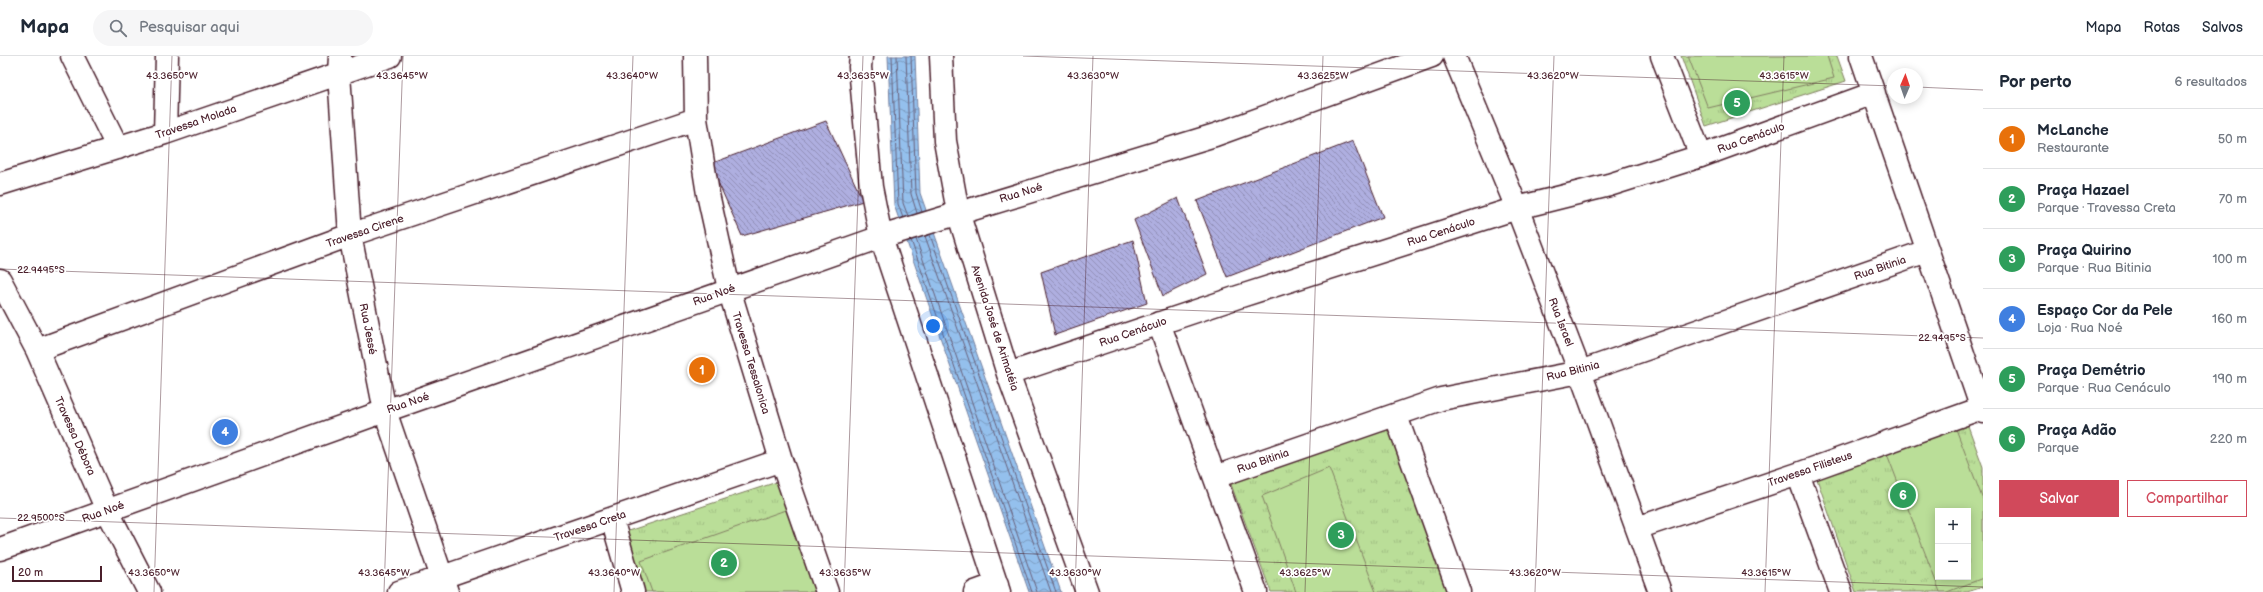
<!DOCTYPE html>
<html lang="pt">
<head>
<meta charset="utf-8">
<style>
	body { margin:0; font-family:"Balsamiq Sans",sans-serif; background:#f6f6f7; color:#1f2937 }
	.controls { position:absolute; right:12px; bottom:12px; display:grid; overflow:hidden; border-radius:0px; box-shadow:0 2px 10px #0003 }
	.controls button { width:36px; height:36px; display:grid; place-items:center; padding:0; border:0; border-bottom:1px solid #e0e1e3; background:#fff; color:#1f2937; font:20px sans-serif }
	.compass { position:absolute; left:1887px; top:12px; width:36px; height:36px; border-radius:50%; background:#fff; box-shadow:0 2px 10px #0003; rotate:2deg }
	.scale { position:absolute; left:12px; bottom:10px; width:90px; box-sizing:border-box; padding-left:4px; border:2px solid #4a1f2b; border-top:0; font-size:11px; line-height:14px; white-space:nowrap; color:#4a1f2b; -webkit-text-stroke:3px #fff; paint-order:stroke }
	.you { position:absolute; left:933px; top:270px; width:14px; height:14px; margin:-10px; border:3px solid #fff; border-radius:50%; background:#1a73e8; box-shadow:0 0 0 6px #1a73e833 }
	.badge { display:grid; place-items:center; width:26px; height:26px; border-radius:50%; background:#d1495b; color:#fff; font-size:13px; font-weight:700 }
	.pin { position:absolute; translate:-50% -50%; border:2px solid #fff; box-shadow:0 1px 4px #0006 }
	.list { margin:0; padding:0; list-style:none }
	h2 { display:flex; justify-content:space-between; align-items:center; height:52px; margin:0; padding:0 16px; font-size:17px }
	h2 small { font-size:13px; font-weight:400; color:#747a83 }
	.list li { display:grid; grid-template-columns:26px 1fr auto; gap:12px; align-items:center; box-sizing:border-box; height:60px; padding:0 16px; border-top:1px solid #e0e1e3 }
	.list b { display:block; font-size:15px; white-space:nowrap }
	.list p { margin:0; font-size:13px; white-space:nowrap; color:#747a83 }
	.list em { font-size:13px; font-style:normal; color:#747a83 }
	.actions { display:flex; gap:8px; padding:12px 16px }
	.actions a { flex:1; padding:9px 0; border:1px solid #d1495b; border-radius:0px; text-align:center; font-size:14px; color:#d1495b }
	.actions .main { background:#d1495b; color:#fff }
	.icon { flex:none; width:22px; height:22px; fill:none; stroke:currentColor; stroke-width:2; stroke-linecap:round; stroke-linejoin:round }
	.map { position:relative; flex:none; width:1983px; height:536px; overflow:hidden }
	header { display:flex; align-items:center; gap:24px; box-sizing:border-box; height:56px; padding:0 20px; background:#fff; border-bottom:1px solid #e0e1e3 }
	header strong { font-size:19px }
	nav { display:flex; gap:22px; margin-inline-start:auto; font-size:14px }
	.search { width:280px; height:36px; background:#f6f6f7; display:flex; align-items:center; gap:10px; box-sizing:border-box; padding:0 14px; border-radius:22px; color:#747a83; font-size:15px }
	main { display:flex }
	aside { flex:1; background:#fff }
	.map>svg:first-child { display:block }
	.grass { fill:url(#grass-tufts); stroke:#827e62; fill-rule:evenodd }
	.pitch { fill:#bade98; stroke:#827e62; fill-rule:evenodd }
	.water { fill:url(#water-waves); stroke:#76809f }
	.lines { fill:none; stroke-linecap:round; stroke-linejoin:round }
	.shore { stroke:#685f79; stroke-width:1 }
	.building { fill:url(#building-back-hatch); stroke:#4a1f2b }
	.street-casing { stroke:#4a1f2b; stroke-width:25 }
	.secondary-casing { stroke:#4a1f2b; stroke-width:25 }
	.street { stroke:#fff; stroke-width:22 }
	.secondary { stroke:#fff; stroke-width:22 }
	.ticks { fill:none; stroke:#4a1f2b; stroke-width:1; stroke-opacity:0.45 }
	.labels { text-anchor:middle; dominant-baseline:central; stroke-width:3.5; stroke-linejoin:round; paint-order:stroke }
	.street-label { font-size:11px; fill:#4a1f2b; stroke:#fff }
	.ticks-label { font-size:10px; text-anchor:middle; fill:#4a1f2b; stroke:#fff; stroke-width:3.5; stroke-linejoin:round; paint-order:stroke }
</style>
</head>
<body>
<header>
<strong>Mapa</strong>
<div class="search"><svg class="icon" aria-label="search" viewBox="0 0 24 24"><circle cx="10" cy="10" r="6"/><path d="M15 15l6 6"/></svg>Pesquisar aqui</div>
<nav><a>Mapa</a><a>Rotas</a><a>Salvos</a></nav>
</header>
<main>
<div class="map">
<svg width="1983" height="536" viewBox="0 0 1983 536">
	<defs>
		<pattern id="grass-tufts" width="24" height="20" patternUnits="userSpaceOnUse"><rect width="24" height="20" fill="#bade98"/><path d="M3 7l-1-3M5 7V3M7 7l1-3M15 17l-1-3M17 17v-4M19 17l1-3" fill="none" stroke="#a1be83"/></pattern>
		<pattern id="water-waves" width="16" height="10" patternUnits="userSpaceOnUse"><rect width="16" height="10" fill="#94c0ed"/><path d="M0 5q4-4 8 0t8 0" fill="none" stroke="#7b9bc0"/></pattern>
		<pattern id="building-back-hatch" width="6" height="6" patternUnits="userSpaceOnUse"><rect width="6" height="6" fill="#afafe0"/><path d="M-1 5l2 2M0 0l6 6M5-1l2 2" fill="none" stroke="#908eb6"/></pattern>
	</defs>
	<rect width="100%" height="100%" fill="#fff"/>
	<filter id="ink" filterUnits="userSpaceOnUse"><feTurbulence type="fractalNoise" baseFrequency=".025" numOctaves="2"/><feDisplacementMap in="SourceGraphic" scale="8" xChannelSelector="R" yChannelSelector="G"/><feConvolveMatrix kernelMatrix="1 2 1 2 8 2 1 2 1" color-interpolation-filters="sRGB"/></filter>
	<g filter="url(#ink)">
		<!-- grass -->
		<path class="grass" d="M 1681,0 L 1837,0 L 1846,25 L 1706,70 Z
			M 1393,367 L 1451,536 L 1271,536 L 1229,423 Z
			M 1967,367 L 1983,411 L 1983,531 L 1967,536 L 1856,536 L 1817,423 ZM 1938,455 L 1968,455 L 1968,521 L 1938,521 Z
			M 789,422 L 825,536 L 643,536 L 622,477 Z"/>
		<!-- pitch -->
		<path class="pitch" d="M 1688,0 L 1827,0 L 1834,22 L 1708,52 Z
			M 1956,373 L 1983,444 L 1983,522 L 1947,536 L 1940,536 L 1887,398 ZM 1938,455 L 1968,455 L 1968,521 L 1938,521 Z
			M 1329,412 L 1376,536 L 1296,536 L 1262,440 Z
			M 794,451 L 820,536 L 652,536 L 641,505 Z"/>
		<!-- water -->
		<path class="water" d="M 888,0 L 915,0 L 920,137 L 1061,536 L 1029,536 L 894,149 Z"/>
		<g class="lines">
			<!-- shore -->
			<path class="shore" d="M 892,0 L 898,148 L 903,162
				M 897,0 L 903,147 L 908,160
				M 906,0 L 911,138 L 917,157
				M 911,0 L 916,137 L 922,156
				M 930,179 L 1056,536
				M 925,180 L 1051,536
				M 916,183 L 1037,536
				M 911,184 L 1032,536"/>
		</g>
		<!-- building -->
		<path class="building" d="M 826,65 L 863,145 L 742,180 L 710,108 Z
			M 1353,85 L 1383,161 L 1227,221 L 1197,145 Z
			M 1178,142 L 1207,218 L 1163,240 L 1134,164 Z
			M 1133,184 L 1147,247 L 1055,279 L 1041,216 Z"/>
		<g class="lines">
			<!-- street casing -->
			<g class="street-casing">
				<path id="street" d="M 72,0 L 118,92
					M 340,0 L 339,18 L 350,179 L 385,355 L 447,536
					M 695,0 L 696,63 L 708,138 L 729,233 L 781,404 L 827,536
					M 861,0 L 860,11 L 871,131 L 881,181 L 999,536
					M 941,0 L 945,85 L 958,156 L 1008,318 L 1087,536
					M 1454,0 L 1517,152 L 1580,316 L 1660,536
					M 1662,0 L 1701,100
					M 1861,0 L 1983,356
					M 165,77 L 167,0
					M 0,128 L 165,77 L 390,0
					M 0,224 L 37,294 L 107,454 L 149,536
					M 1159,267 L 1256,536
					M 37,294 L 350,179 L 696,63
					M 1008,318 L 1238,241 L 1517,152 L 1609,129 L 1701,100 L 1874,37
					M 1396,360 L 1459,536
					M 1798,418 L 1841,536
					M 1215,421 L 1441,343 L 1580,316 L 1927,195
					M 612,463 L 633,536
					M 1637,472 L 1798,418 L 1982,352
					M 399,536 L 781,404
					M 975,536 L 997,528"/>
			</g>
			<!-- secondary casing -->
			<g class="secondary-casing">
				<path id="secondary" d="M 0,493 L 385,355 L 881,181 L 1215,79 L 1432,0"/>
			</g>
			<!-- street -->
			<use href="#street" class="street"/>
			<!-- secondary -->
			<use href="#secondary" class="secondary"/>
		</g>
	</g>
	<!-- ticks -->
	<path class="ticks" d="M 1023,0 L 1893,30M 1917,31 L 1983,34M 0,213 L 1983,282M 0,462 L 1983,531M 154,536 L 172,0M 384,536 L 403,0M 614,536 L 633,0M 844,536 L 863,0M 1075,536 L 1093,0M 1305,536 L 1323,0M 1535,536 L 1554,0M 1765,536 L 1784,0"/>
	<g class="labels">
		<!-- street labels -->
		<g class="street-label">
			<text transform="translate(196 66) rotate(-19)">Travessa Molada</text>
			<text transform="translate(1751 82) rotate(-20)">Rua Cenáculo</text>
			<text transform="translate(1021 137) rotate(-17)">Rua Noé</text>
			<text transform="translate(365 175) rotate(-19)">Travessa Cirene</text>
			<text transform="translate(1441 176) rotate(-18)">Rua Cenáculo</text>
			<text transform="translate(1880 212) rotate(-19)">Rua Bitinia</text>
			<text transform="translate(714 239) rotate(-20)">Rua Noé</text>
			<text transform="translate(1561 266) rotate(69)">Rua Israel</text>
			<text transform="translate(995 272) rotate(72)">Avenida José de Arimatéia</text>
			<text transform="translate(368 273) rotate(79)">Rua Jessé</text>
			<text transform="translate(1133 276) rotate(-19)">Rua Cenáculo</text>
			<text transform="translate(751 307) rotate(73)">Travessa Tessalonica</text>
			<text transform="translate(1573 315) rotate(-14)">Rua Bitinia</text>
			<text transform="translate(408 347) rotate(-19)">Rua Noé</text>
			<text transform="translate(75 380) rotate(66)">Travessa Débora</text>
			<text transform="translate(1263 405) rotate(-19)">Rua Bitinia</text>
			<text transform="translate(1810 413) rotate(-19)">Travessa Filisteus</text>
			<text transform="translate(103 456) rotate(-20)">Rua Noé</text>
			<text transform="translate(590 470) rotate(-19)">Travessa Creta</text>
		</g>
	</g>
	<g class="ticks-label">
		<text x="172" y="23">43.3650°W</text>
		<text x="402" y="23">43.3645°W</text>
		<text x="632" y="23">43.3640°W</text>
		<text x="863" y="23">43.3635°W</text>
		<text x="1093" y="23">43.3630°W</text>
		<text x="1323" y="23">43.3625°W</text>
		<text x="1553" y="23">43.3620°W</text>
		<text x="1784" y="23">43.3615°W</text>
		<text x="41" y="217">22.9495°S</text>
		<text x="1942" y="285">22.9495°S</text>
		<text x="41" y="465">22.9500°S</text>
		<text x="154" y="520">43.3650°W</text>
		<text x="384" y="520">43.3645°W</text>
		<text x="614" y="520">43.3640°W</text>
		<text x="845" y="520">43.3635°W</text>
		<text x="1075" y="520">43.3630°W</text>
		<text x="1305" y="520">43.3625°W</text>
		<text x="1535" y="520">43.3620°W</text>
		<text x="1766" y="520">43.3615°W</text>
	</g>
</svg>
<div class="controls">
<button>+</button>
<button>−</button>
</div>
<svg class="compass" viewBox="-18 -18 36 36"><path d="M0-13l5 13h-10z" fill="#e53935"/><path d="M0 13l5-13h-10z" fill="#747a83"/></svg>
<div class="scale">20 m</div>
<div class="you"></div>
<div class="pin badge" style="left:702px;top:314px;background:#e8710a">1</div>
<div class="pin badge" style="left:724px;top:507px;background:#2e9e5b">2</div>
<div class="pin badge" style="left:1341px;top:479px;background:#2e9e5b">3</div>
<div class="pin badge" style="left:225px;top:376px;background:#3f7fe0">4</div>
<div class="pin badge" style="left:1737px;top:47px;background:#2e9e5b">5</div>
<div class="pin badge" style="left:1903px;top:439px;background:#2e9e5b">6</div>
</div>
<aside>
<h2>Por perto<small>6 resultados</small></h2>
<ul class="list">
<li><span class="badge" style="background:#e8710a">1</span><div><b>McLanche</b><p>Restaurante</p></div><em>50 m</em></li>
<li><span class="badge" style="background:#2e9e5b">2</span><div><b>Praça Hazael</b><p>Parque · Travessa Creta</p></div><em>70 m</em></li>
<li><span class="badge" style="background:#2e9e5b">3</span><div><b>Praça Quirino</b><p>Parque · Rua Bitinia</p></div><em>100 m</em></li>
<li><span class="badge" style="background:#3f7fe0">4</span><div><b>Espaço Cor da Pele</b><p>Loja · Rua Noé</p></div><em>160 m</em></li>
<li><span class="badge" style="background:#2e9e5b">5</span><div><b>Praça Demétrio</b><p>Parque · Rua Cenáculo</p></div><em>190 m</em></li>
<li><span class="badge" style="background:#2e9e5b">6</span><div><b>Praça Adão</b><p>Parque</p></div><em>220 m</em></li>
</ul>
<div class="actions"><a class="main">Salvar</a><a>Compartilhar</a></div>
</aside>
</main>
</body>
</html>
